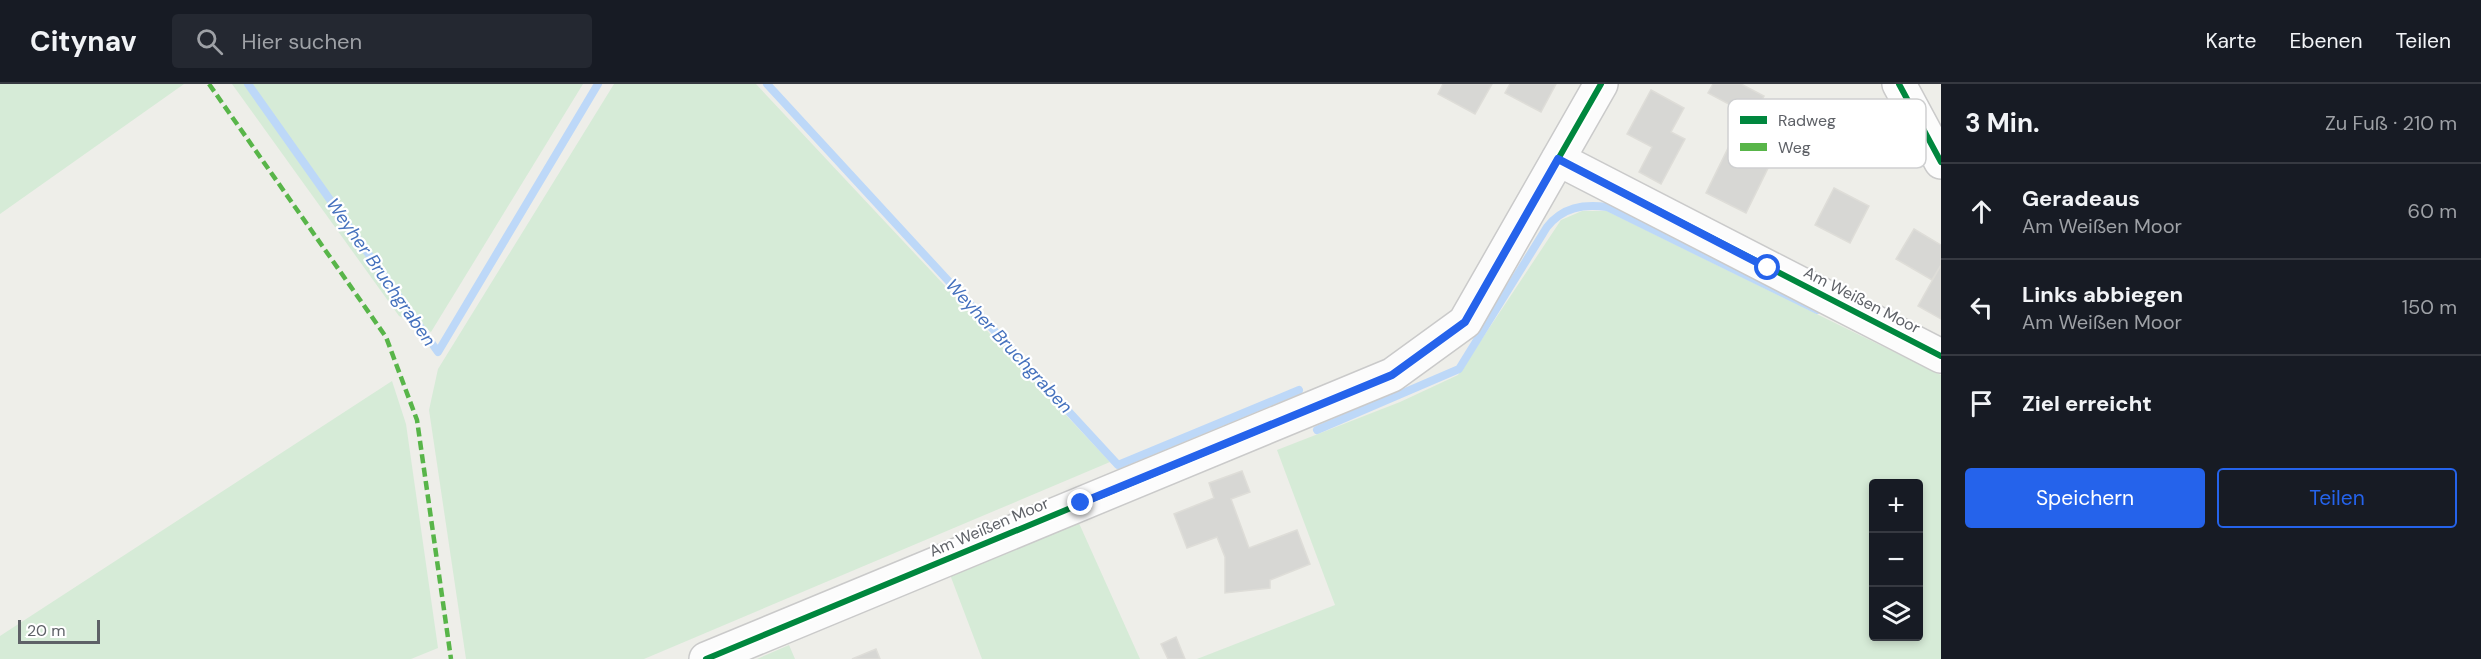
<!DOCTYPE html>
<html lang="de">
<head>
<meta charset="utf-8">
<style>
	body { margin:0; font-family:"DM Sans",sans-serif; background:#242831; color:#f1f3f6 }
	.controls { position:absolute; right:18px; bottom:18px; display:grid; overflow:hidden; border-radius:6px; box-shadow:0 3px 9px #0003 }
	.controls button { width:54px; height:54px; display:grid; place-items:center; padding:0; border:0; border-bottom:2px solid #363941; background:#171b24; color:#f1f3f6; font:30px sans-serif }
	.scale { position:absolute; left:18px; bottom:15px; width:82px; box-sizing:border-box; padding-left:6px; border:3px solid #5e6167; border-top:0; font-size:16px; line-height:21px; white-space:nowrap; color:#5e6167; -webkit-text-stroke:4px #fff; paint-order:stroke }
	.stop { position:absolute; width:18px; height:18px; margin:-14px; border:4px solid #2563eb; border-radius:50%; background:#fff }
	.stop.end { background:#2563eb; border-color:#fff; box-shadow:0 2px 6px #0008 }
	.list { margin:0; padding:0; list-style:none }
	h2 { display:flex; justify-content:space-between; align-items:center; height:78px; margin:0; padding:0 24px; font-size:26px }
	h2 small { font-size:20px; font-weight:400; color:#9ea1a6 }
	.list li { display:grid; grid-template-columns:39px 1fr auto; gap:18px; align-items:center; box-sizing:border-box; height:96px; padding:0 24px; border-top:2px solid #363941 }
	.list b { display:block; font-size:22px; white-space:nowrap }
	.list p { margin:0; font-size:20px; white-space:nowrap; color:#9ea1a6 }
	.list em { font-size:20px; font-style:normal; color:#9ea1a6 }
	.actions { display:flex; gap:12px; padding:18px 24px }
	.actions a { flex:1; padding:14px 0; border:2px solid #2563eb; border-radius:6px; text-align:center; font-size:21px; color:#2563eb }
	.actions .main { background:#2563eb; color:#fff }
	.icon { flex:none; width:33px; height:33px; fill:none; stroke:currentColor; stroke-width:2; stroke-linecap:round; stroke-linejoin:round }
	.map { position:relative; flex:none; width:1941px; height:575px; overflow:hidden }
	header { display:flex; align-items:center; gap:36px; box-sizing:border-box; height:84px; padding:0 30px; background:#171b24; border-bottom:2px solid #363941 }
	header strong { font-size:28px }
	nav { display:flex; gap:33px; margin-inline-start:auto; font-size:21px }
	.search { width:420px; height:54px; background:#242831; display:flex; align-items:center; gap:15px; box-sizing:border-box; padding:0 21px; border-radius:6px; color:#9ea1a6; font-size:22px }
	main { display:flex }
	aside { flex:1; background:#171b24 }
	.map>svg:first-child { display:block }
	.green { fill:#d6ebd7; fill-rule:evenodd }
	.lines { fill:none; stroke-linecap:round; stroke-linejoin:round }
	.stream { stroke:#bdd8f8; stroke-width:8 }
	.building { fill:#d7d7d4; stroke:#deddd8; stroke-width:1.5 }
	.minor-casing { stroke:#cacaca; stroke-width:36 }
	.minor { stroke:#fcfcfc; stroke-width:33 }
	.quiet { stroke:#58b549; stroke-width:4.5; stroke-dasharray:9 4.5; stroke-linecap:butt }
	.cycleway-casing { stroke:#fff; stroke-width:10 }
	.cycleway { stroke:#00873e; stroke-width:6 }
	.route { stroke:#2563eb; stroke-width:8 }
	.labels { text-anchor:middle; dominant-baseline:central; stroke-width:4.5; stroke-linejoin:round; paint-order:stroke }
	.street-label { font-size:16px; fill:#5e6167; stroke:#fff }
	.water-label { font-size:18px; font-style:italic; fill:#4571bd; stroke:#fff }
	.key { fill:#fff; stroke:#cfd0d1; stroke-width:1.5 }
	.key-label { font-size:16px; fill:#5e6167 }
</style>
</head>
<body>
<header>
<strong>Citynav</strong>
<div class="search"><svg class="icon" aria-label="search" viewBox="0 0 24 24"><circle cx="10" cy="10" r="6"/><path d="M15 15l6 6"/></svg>Hier suchen</div>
<nav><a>Karte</a><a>Ebenen</a><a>Teilen</a></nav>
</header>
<main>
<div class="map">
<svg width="1941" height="575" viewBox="0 0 1941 575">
	<rect width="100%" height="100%" fill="#eeeee9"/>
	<!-- green -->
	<path class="green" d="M 0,0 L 184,0 L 0,130 Z
		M 232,0 L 583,0 L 431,248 L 399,232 Z
		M 614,0 L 756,0 L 1110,378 L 644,575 L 466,575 L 429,326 L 438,285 Z
		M 1582,127 L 1607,127 L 1941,291 L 1941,575 L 1197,575 L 1335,521 L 1277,366 L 1400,318 L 1458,291 L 1561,136 ZM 1874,400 L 1918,400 L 1918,552 L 1874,552 Z
		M 392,297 L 406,340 L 438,564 L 411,575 L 0,575 L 0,552 Z
		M 1078,437 L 1140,575 L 982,575 L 949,488 Z
		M 789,561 L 795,575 L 757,575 Z"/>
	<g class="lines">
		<!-- stream -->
		<path class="stream" d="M 248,0 L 438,268 L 598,0
			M 767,0 L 1118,381 L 1299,306
			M 1317,346 L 1459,285 L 1547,143 C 1563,123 1583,120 1607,123 L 1817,226"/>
	</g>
	<!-- building -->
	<path class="building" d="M 1443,0 L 1492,0 L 1475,30 L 1438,10 Z
		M 1510,0 L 1556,0 L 1541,28 L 1505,9 Z
		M 1713,0 L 1741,0 L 1764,12 L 1753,33 L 1708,9 Z
		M 1651,6 L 1684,24 L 1671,48 L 1685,55 L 1661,100 L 1639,88 L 1652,63 L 1627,50 Z
		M 1733,54 L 1773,74 L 1746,129 L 1706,109 Z
		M 1834,104 L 1869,122 L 1850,159 L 1815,141 Z
		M 1914,145 L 1941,161 L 1941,181 L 1932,196 L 1896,175 Z
		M 1941,181 L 1941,235 L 1918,222 Z
		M 1242,387 L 1250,408 L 1231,415 L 1249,464 L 1297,446 L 1310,480 L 1270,496 L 1270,504 L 1225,509 L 1225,473 L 1217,453 L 1187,464 L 1174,430 L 1214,414 L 1209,399 Z
		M 1176,553 L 1185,575 L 1168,575 L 1161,560 Z
		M 876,565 L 880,575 L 852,575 Z"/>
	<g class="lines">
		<!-- minor casing -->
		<g class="minor-casing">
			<path id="minor" d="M 1899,0 L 1941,78
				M 1558,75 L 1941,272
				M 706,575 L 1392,291 L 1465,238 L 1601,0"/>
		</g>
		<!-- minor -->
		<use href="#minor" class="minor"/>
		<!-- quiet -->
		<path class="quiet" d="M 209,0 L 386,253 L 417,336 L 451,575"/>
		<!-- cycleway casing -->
		<g class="cycleway-casing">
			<path id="cycleway" d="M 1899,0 L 1941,78
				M 1558,75 L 1941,272
				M 706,575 L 1392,291 L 1465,238 L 1601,0"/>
		</g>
		<!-- cycleway -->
		<use href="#cycleway" class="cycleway"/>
	</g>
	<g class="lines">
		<!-- route -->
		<path class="route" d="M 1081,419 L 1392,291 L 1465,238 L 1558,75 L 1768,184"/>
	</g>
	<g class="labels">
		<!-- street labels -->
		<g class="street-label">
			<text transform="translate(1862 216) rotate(27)">Am Weißen Moor</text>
			<text transform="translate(989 443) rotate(-23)">Am Weißen Moor</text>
		</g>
		<!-- water labels -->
		<g class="water-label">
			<text transform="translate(381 188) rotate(55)">Weyher Bruchgraben</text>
			<text transform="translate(1009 262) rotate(47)">Weyher Bruchgraben</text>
		</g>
	</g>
	<!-- legend -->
	<rect x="1728" y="15" width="198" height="69" rx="9" class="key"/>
	<rect x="1740" y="32" width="27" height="8" fill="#00873e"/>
	<rect x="1740" y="59" width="27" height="8" fill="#58b549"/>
	<g class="key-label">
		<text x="1778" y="42">Radweg</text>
		<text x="1778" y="69">Weg</text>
	</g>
</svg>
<div class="controls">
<button>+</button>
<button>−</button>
<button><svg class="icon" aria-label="layers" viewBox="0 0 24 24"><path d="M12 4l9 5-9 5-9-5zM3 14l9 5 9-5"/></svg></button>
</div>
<div class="scale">20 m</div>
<div class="stop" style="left:1768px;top:184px"></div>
<div class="stop end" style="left:1081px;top:419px"></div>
</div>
<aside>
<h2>3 Min.<small>Zu Fuß · 210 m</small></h2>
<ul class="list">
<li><svg class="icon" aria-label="ahead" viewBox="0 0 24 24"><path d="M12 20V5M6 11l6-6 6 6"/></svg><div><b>Geradeaus</b><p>Am Weißen Moor</p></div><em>60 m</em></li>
<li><svg class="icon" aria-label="left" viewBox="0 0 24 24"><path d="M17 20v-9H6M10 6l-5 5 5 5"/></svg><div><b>Links abbiegen</b><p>Am Weißen Moor</p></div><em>150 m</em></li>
<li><svg class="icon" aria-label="arrive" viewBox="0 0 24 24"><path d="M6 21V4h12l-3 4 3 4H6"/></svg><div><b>Ziel erreicht</b></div></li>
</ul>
<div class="actions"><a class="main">Speichern</a><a>Teilen</a></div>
</aside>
</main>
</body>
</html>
